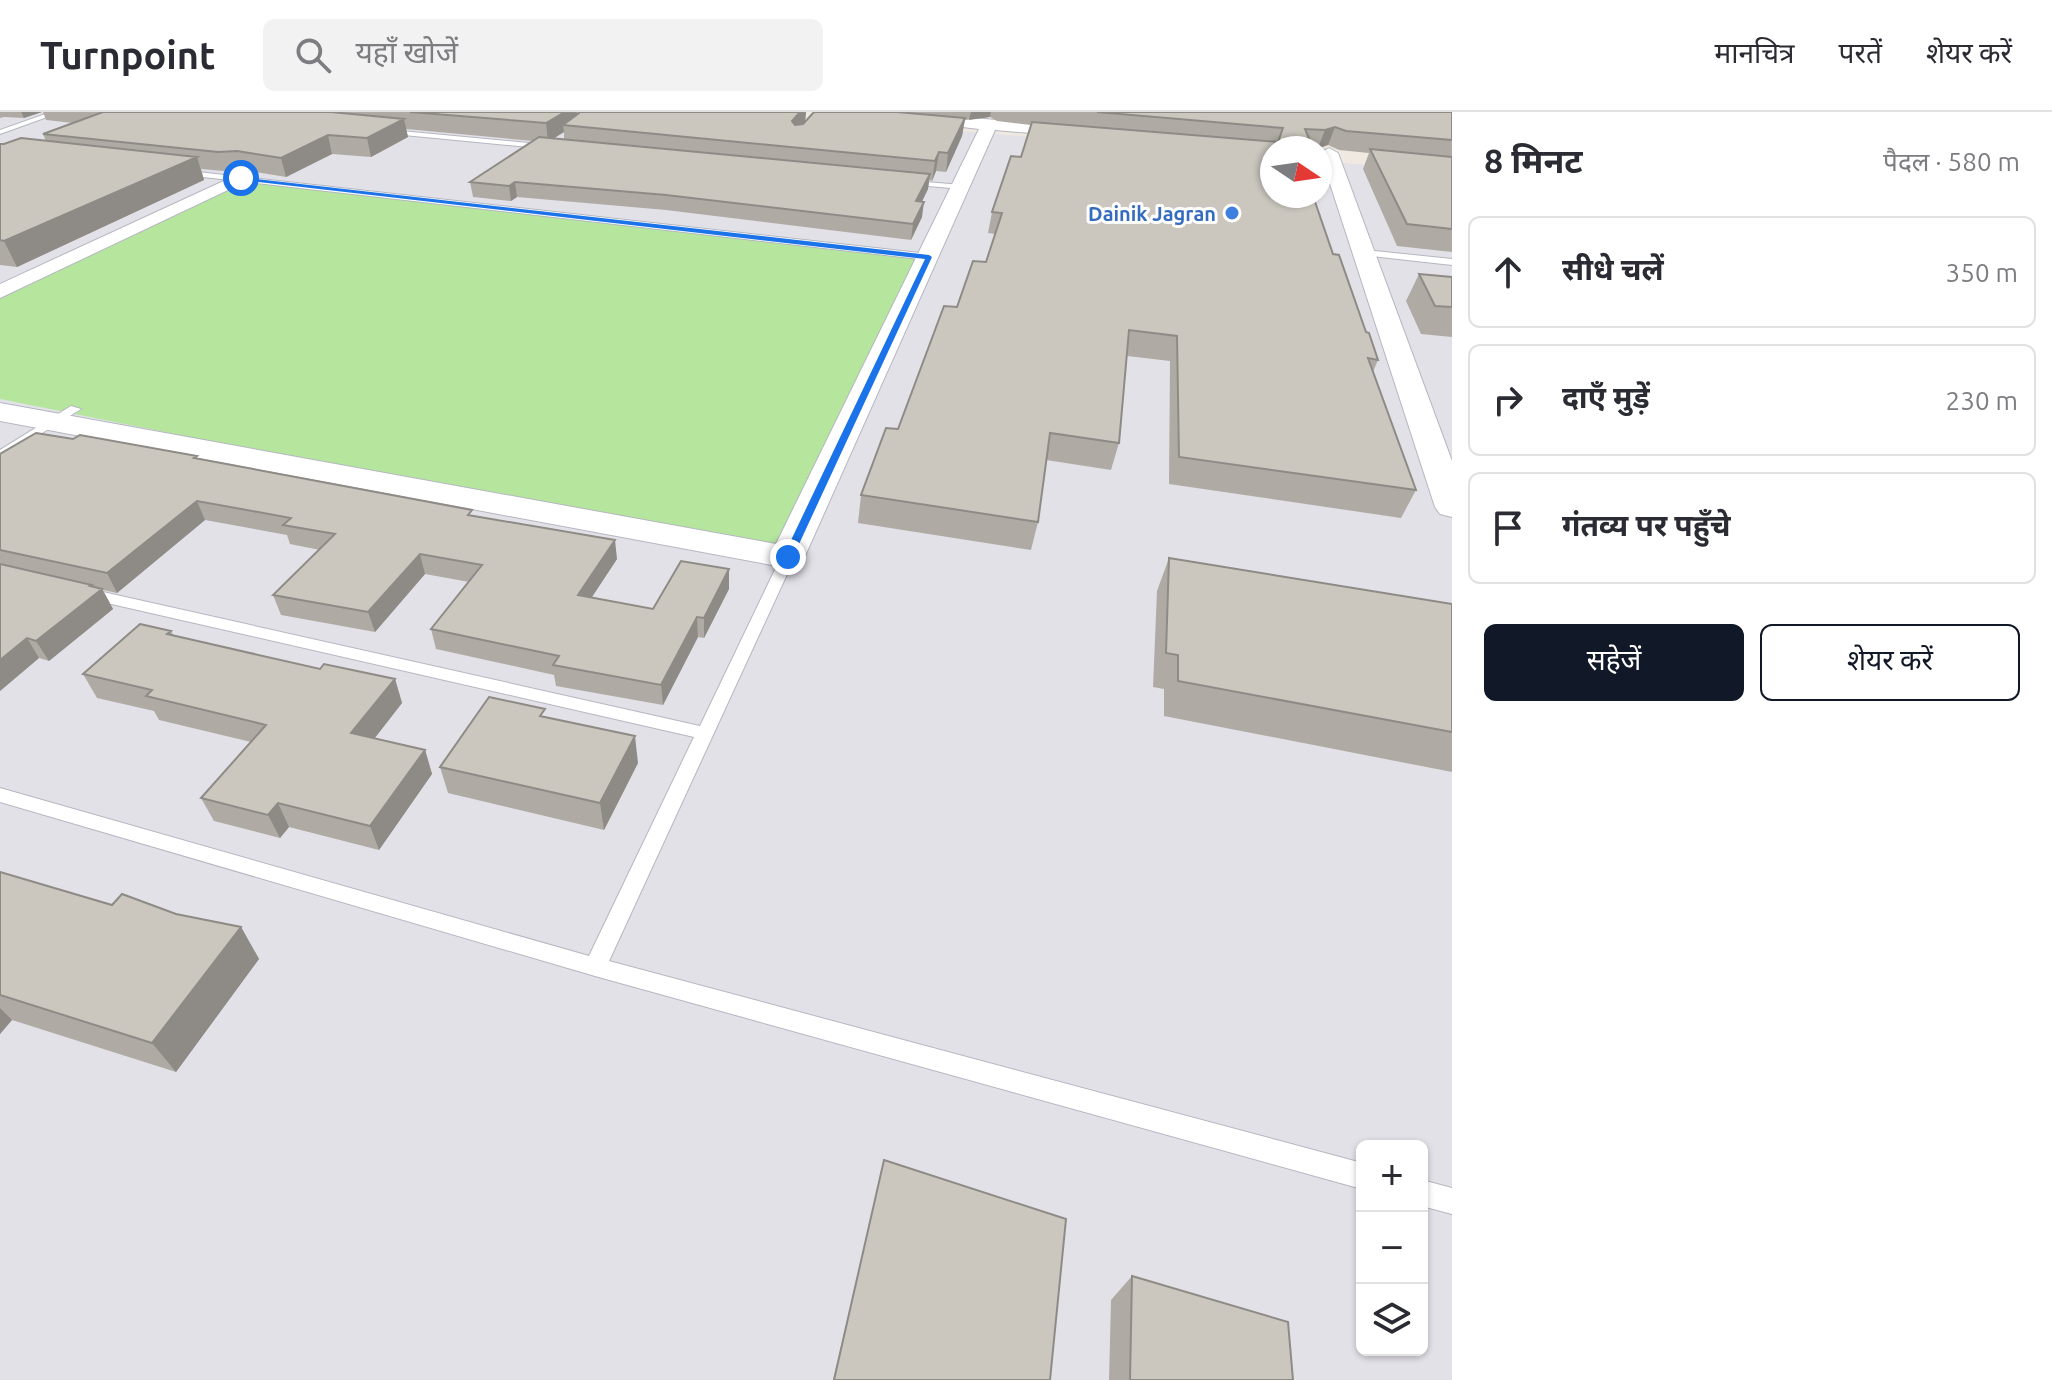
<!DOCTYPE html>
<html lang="hi">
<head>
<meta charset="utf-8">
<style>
	body { margin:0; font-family:Ubuntu,"Noto Sans Devanagari",sans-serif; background:#f2f2f3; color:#2b2b33 }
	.controls { position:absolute; right:24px; bottom:24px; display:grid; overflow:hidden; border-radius:12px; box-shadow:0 2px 6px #0004 }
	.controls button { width:72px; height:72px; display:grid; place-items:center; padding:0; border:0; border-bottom:2px solid #e1e1e2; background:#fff; color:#2b2b33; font:40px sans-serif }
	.compass { position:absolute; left:1260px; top:24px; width:72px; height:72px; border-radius:50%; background:#fff; box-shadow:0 2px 6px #0004; rotate:103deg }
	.stop { position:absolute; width:24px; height:24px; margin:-18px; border:6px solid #1a73e8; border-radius:50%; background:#fff }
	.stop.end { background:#1a73e8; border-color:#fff; box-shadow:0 2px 8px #0008 }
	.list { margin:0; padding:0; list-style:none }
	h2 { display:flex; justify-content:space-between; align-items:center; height:104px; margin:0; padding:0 32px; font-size:34px }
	h2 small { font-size:26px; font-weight:400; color:#7c7c81 }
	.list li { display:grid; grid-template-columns:52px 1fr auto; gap:24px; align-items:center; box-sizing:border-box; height:112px; margin:0 16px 16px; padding:0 16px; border:2px solid #e1e1e2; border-radius:12px }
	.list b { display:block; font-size:30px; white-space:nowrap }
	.list em { font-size:26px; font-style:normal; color:#7c7c81 }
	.actions { display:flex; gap:16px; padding:24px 32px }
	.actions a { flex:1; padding:18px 0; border:2px solid #111827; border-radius:12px; text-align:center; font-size:28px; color:#111827 }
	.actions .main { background:#111827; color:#fff }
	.icon { flex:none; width:44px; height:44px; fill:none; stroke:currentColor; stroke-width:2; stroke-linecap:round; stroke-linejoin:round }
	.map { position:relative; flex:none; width:1452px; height:1268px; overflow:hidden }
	header { display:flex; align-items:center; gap:48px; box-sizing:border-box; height:112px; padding:0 40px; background:#fff; border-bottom:2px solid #e1e1e2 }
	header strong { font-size:38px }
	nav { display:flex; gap:44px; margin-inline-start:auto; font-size:28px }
	.search { width:560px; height:72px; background:#f2f2f3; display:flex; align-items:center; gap:20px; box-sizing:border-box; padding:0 28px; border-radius:12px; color:#7c7c81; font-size:30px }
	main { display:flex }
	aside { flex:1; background:#fff }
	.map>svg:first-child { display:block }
	.industrial { fill:#e3e1e8; fill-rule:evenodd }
	.green { fill:#b6e59e }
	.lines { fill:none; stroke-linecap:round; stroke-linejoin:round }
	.lane-casing { stroke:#b4b7c1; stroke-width:2 }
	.street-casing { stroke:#b4b7c1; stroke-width:2 }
	.secondary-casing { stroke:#b4b7c1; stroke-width:2 }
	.lane { fill:#fff; fill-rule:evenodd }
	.street { fill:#fff; fill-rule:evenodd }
	.secondary { fill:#fff; fill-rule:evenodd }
	.wall { fill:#afaba4; fill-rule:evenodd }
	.shaded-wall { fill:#8e8b86 }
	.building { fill:#cbc7bf; stroke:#8e8b86; stroke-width:2 }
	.route { fill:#1a73e8 }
	.shop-dot { fill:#3f7fe0; stroke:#fff; stroke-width:3 }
	.labels { text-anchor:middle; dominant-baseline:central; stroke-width:6; stroke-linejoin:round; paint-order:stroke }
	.far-shop-label { font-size:20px; font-weight:bold; fill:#366cbe; stroke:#fff; text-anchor:end }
</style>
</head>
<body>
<header>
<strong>Turnpoint</strong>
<div class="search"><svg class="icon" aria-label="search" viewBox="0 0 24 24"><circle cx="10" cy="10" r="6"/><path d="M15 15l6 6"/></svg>यहाँ खोजें</div>
<nav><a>मानचित्र</a><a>परतें</a><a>शेयर करें</a></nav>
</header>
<main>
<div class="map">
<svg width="1452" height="1268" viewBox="0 0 1452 1268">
	<rect width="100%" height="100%" fill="#efe9e1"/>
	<!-- industrial -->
	<path class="industrial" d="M 0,0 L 734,0 L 1272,45 L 1272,84 L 1320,84 L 1320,49 L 1452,60 L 1452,1268 L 0,1268 ZM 1362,1034 L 1422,1034 L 1422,1238 L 1362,1238 Z"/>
	<!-- green -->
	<path class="green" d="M 241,66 L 929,145 L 788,445 L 0,287 L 0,180 Z"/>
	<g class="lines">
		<!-- lane casing -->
		<g class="lane-casing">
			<path id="lane" d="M 51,0 L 61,0 L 0,22 L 0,18 Z
				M 380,17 L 549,33 L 553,35 L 549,37 L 383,21 Z
				M 180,58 L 929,142 L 934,145 L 929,148 L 177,62 Z
				M 902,68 L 962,73 L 966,75 L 962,77 L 905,72 Z
				M 1365,138 L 1452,147 L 1452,153 L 1362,143 Z
				M 71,294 L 81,297 L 0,347 L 0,338 Z
				M 788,441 L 795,445 L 609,849 L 1362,1051 L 1362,1077 L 595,864 L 0,690 L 0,676 L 589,844 L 694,625 L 85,486 L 77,481 L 85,476 L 700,614 L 781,445 Z
				M 1422,1068 L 1452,1076 L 1452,1102 L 1422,1094 Z"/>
		</g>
		<!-- street casing -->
		<g class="street-casing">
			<path id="street" d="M 241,61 L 249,66 L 247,69 L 0,186 L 0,172 Z"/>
		</g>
		<!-- secondary casing -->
		<g class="secondary-casing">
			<path id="secondary" d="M 960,5 L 1091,16 L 1100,21 L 1091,26 L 995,18 L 801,453 L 788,456 L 0,309 L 0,291 L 776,432 L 979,17 L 954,14 L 952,10 L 954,6 Z
				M 1329,36 L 1338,41 L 1452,349 L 1452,405 L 1440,402 L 1435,395 L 1320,41 Z"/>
		</g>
		<!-- lane -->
		<use href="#lane" class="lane"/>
		<!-- street -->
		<use href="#street" class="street"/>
		<!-- secondary -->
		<use href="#secondary" class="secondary"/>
	</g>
	<!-- wall -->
	<path class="wall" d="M 0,0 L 42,0 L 24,6 L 4,5 L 0,6 Z
		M 43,0 L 806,0 L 805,10 L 814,0 L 1452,0 L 1452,140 L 1397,134 L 1363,57 L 1369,41 L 1339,38 L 1328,33 L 1320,36 L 1272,36 L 1272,84 L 1316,84 L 1313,84 L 1333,142 L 1366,220 L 1378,248 L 1373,260 L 1416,378 L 1401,406 L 1169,372 L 1170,249 L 1127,244 L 1119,331 L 1111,358 L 1046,348 L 1038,410 L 1031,438 L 858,411 L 861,383 L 898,317 L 957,195 L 986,150 L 995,122 L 988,121 L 992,100 L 1021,45 L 1031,13 L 997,9 L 990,5 L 965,8 L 962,24 L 946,60 L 936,59 L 932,69 L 929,68 L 928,77 L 922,90 L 922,105 L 911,128 L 666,98 L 517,85 L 511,89 L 473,85 L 470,70 L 533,29 L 406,17 L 408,25 L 371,45 L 332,42 L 286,65 L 243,58 L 224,59 L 201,57 L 204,68 L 17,155 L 0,153 L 0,32 L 46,29 L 43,22 L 73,11 L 46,8 ZM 564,20 L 564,27 L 554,26 Z
		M 1419,162 L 1452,165 L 1452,225 L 1421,222 L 1406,189 Z
		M 0,342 L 198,347 L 473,404 L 617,447 L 592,485 L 653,497 L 729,457 L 729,477 L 704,526 L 698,525 L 663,593 L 556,574 L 554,563 L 436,537 L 431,517 L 469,470 L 425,462 L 375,520 L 281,503 L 273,483 L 320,438 L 290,432 L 287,423 L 205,408 L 117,481 L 103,478 L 113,497 L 49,549 L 39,546 L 0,579 Z
		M 1169,446 L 1452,492 L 1452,660 L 1164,604 L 1164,577 L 1153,575 L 1157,479 Z
		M 171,519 L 174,524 L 320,557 L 395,567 L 402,591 L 374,627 L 425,638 L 432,662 L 379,738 L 289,715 L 280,726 L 214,709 L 201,686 L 251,630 L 159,608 L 154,599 L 97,586 L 83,562 Z
		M 546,605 L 638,651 L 604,718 L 448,681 L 440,655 Z
		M 0,760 L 112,793 L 176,802 L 241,815 L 259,847 L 176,960 L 12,908 L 0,922 Z
		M 884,1049 L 1050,1268 L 833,1268 Z
		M 1132,1164 L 1293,1268 L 1109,1268 L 1111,1188 Z"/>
	<!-- shaded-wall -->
	<path class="shaded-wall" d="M 21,0 L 42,0 L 24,6 Z
		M 565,0 L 577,0 L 578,11 L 563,13 L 564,20 L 548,30 L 546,11 Z
		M 800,0 L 806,0 L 805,10 L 792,27 L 792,9 Z
		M 971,0 L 991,0 L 990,5 L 969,8 Z
		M 965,6 L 962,24 L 946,60 L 948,41 Z
		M 404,7 L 408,25 L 371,45 L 367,26 Z
		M 1335,15 L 1328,33 L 1318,36 L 1325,18 Z
		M 328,23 L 332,42 L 286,65 L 281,46 Z
		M 939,40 L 936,59 L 932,69 L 935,49 Z
		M 197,45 L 204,68 L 17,155 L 4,129 Z
		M 930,62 L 928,77 L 914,105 L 916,89 Z
		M 515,70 L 517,85 L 511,89 L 509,74 Z
		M 924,90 L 922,105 L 911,128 L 913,112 Z
		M 197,389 L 205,408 L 117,481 L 107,461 Z
		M 615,428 L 617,447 L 580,503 L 578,483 Z
		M 420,442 L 425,462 L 375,520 L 368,500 Z
		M 729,457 L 729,477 L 704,526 L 704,506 Z
		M 92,473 L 97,482 L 102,477 L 113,497 L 49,549 L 36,529 Z
		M 697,505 L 698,525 L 663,593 L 661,573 Z
		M 27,526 L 39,546 L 0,579 L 0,548 Z
		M 395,567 L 402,591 L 360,645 L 351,621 Z
		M 635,624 L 638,651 L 604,718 L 600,691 Z
		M 425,638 L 432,662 L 379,738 L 370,714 Z
		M 278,691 L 289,715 L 280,726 L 268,703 Z
		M 241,815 L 259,847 L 176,960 L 152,931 Z
		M 0,896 L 12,908 L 0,922 Z"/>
	<!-- building -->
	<path class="building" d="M 103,0 L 331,0 L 404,7 L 367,26 L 328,23 L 281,46 L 237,39 L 218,40 L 43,22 Z
		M 410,0 L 565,0 L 546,11 Z
		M 579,0 L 800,0 L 792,9 L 795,13 L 803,12 L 814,0 L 897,0 L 965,6 L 948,41 L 939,40 L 935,49 L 563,13 L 579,1 Z
		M 1097,0 L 1452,0 L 1452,28 L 1346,19 L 1335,15 L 1325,18 L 1305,17 L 1313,36 L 1272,36 L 1272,84 L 1313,84 L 1333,142 L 1339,143 L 1366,220 L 1369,221 L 1378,248 L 1368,246 L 1416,378 L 1179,345 L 1177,224 L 1129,218 L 1119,331 L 1050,321 L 1038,410 L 861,383 L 886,316 L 898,317 L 944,194 L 957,195 L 973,149 L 986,150 L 1002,101 L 992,100 L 1011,44 L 1021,45 L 1032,10 L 1278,30 L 1283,16 Z
		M 539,25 L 930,62 L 916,89 L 924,90 L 913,112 L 666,83 L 515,70 L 509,74 L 470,70 Z
		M 21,26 L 197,45 L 4,129 L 0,128 L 0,32 L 4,32 Z
		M 1370,37 L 1452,45 L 1452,117 L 1407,112 Z
		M 1419,162 L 1452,165 L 1452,195 L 1435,194 Z
		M 36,321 L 73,327 L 80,323 L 197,344 L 194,346 L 472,398 L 468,403 L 615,428 L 578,483 L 653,497 L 681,449 L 729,457 L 704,506 L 697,505 L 661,573 L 553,553 L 559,544 L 431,517 L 482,453 L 420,442 L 368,500 L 273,483 L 335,422 L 283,413 L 291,406 L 197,389 L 107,461 L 0,438 L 0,342 Z
		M 1169,446 L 1452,492 L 1452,620 L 1178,569 L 1178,543 L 1166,541 Z
		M 0,452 L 92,473 L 90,474 L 102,477 L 36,529 L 27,526 L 0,548 Z
		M 140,512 L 171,519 L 167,522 L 320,557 L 324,552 L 395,567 L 351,621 L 425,638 L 370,714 L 278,691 L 268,703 L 201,686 L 266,613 L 146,584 L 152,578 L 83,562 Z
		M 489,585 L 545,597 L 540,604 L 635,624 L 600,691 L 440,655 Z
		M 0,760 L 112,793 L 122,782 L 176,802 L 241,815 L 152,931 L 0,883 Z
		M 884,1048 L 1066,1107 L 1050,1268 L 834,1268 Z
		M 1132,1164 L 1288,1210 L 1293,1268 L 1130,1268 Z"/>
	<!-- route -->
	<path class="route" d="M 239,65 L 929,143 L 932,145 L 793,445 L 788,448 L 783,445 L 925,147 L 241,68 Z"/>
	<!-- markers -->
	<circle class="shop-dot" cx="1232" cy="101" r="8"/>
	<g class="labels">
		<!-- far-shop labels -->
		<g class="far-shop-label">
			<text x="1216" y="101">Dainik Jagran</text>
		</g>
	</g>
</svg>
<div class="controls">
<button>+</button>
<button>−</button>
<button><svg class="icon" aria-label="layers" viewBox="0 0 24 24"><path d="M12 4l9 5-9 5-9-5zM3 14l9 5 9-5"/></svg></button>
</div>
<svg class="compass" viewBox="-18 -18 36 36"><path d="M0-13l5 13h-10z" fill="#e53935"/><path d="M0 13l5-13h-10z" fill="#7c7c81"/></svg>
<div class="stop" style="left:241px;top:66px"></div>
<div class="stop end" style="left:788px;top:445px"></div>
</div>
<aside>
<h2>8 मिनट<small>पैदल · 580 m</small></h2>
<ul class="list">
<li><svg class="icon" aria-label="ahead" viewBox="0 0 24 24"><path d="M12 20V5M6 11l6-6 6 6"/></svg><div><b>सीधे चलें</b></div><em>350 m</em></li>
<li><svg class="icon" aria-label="right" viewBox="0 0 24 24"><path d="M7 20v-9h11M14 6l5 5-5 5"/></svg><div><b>दाएँ मुड़ें</b></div><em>230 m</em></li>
<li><svg class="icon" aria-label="arrive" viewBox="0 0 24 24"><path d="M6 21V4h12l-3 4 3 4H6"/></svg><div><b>गंतव्य पर पहुँचे</b></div></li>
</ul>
<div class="actions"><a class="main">सहेजें</a><a>शेयर करें</a></div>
</aside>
</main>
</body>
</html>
